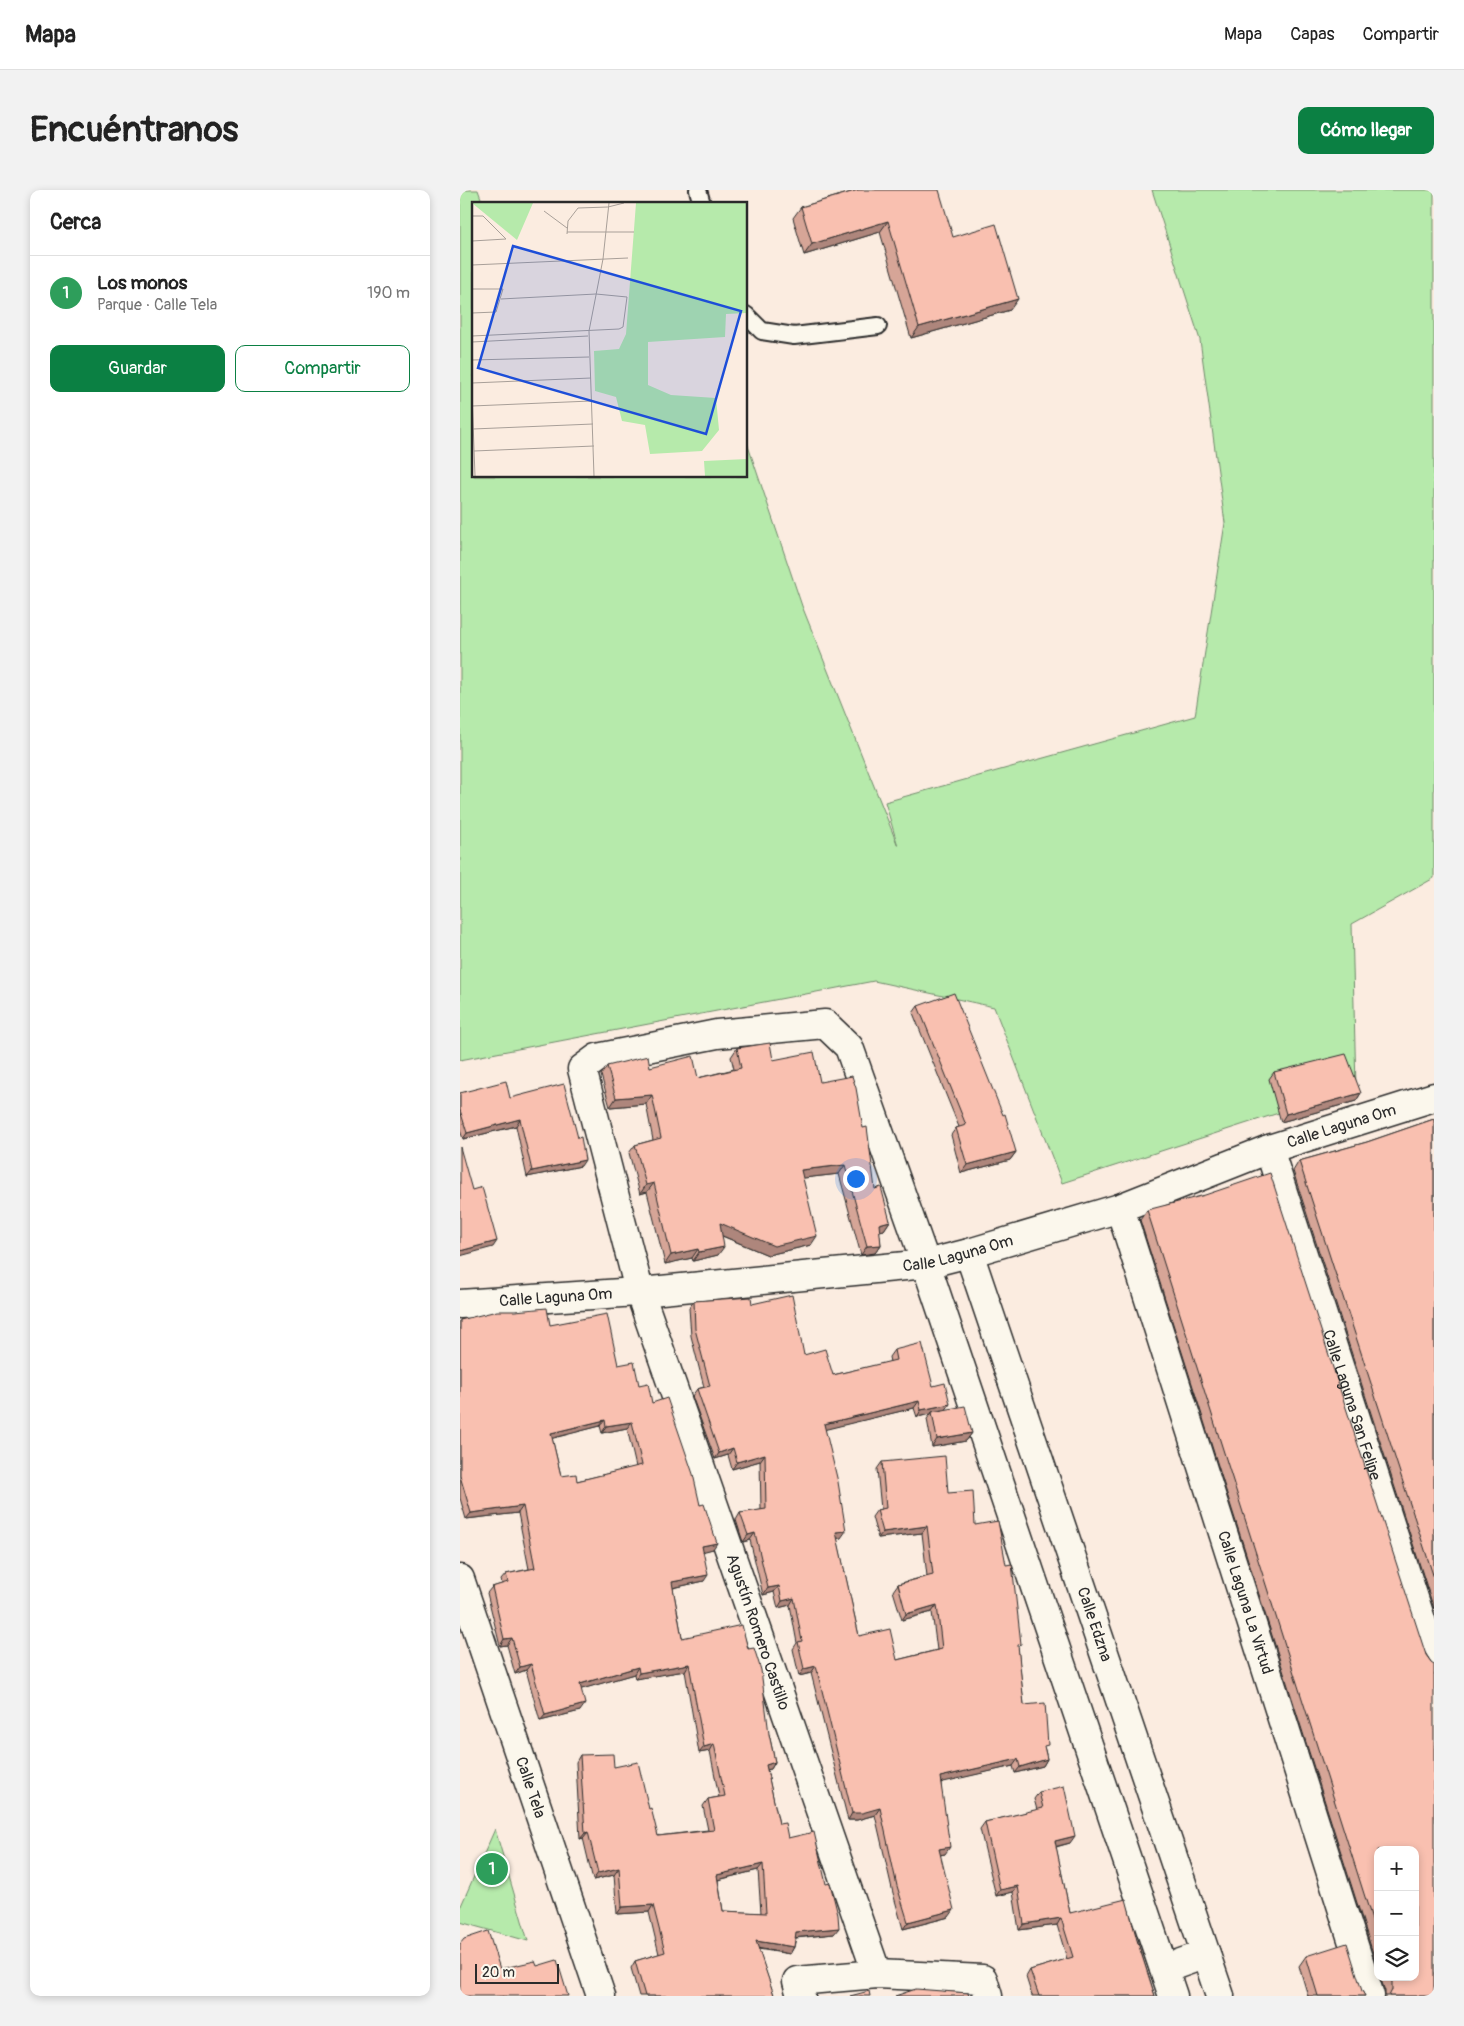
<!DOCTYPE html>
<html lang="es">
<head>
<meta charset="utf-8">
<style>
	body { margin:0; font-family:Pangolin,sans-serif; background:#f2f2f2; color:#222 }
	.controls { position:absolute; right:15px; bottom:15px; display:grid; overflow:hidden; border-radius:10px; box-shadow:0 2px 8px #0003 }
	.controls button { width:45px; height:45px; display:grid; place-items:center; padding:0; border:0; border-bottom:1px solid #e0e0e0; background:#fff; color:#222; font:25px sans-serif }
	.scale { position:absolute; left:15px; bottom:12px; width:84px; box-sizing:border-box; padding-left:5px; border:2px solid #2b2b2b; border-top:0; font-size:14px; line-height:18px; white-space:nowrap; color:#2b2b2b; -webkit-text-stroke:4px #fbf7ec; paint-order:stroke }
	.you { position:absolute; left:395px; top:988px; width:18px; height:18px; margin:-12px; border:4px solid #fff; border-radius:50%; background:#1a73e8; box-shadow:0 0 0 8px #1a73e833 }
	.badge { display:grid; place-items:center; width:32px; height:32px; border-radius:50%; background:#0b8043; color:#fff; font-size:16px; font-weight:700 }
	.pin { position:absolute; translate:-50% -50%; border:2px solid #fff; box-shadow:0 1px 5px #0006 }
	.list { margin:0; padding:0; list-style:none }
	h2 { display:flex; justify-content:space-between; align-items:center; height:65px; margin:0; padding:0 20px; font-size:21px }
	h2 small { font-size:16px; font-weight:400; color:#767676 }
	.list li { display:grid; grid-template-columns:32px 1fr auto; gap:15px; align-items:center; box-sizing:border-box; height:75px; padding:0 20px; border-top:1px solid #e0e0e0 }
	.list b { display:block; font-size:19px; white-space:nowrap }
	.list p { margin:0; font-size:16px; white-space:nowrap; color:#767676 }
	.list em { font-size:16px; font-style:normal; color:#767676 }
	.actions { display:flex; gap:10px; padding:15px 20px }
	.actions a { flex:1; padding:11px 0; border:1px solid #0b8043; border-radius:10px; text-align:center; font-size:18px; color:#0b8043 }
	.actions .main { background:#0b8043; color:#fff }
	.icon { flex:none; width:28px; height:28px; fill:none; stroke:currentColor; stroke-width:2; stroke-linecap:round; stroke-linejoin:round }
	.map { position:relative; flex:none; width:974px; height:1806px; overflow:hidden; border-radius:10px }
	header { display:flex; align-items:center; gap:30px; box-sizing:border-box; height:70px; padding:0 25px; background:#fff; border-bottom:1px solid #e0e0e0 }
	header strong { font-size:24px }
	nav { display:flex; gap:28px; margin-inline-start:auto; font-size:18px }
	.intro { display:flex; align-items:center; justify-content:space-between; box-sizing:border-box; height:120px; padding:0 30px }
	h1 { margin:0; font-size:35px }
	.button { padding:12px 22px; border-radius:10px; background:#0b8043; color:#fff; font-size:18px; font-weight:700 }
	main { display:flex; gap:30px; padding:0 30px }
	aside { flex:1; background:#fff; border-radius:10px; box-shadow:0 2px 8px #0003 }
	.map>svg:first-child { display:block }
	.green { fill:#b6eaab; stroke:#708a6b }
	.lines { fill:none; stroke-linecap:round; stroke-linejoin:round }
	.service-casing { stroke:#2b2b2b; stroke-width:20 }
	.minor-casing { stroke:#2b2b2b; stroke-width:31 }
	.service { stroke:#fbf7ec; stroke-width:16 }
	.minor { stroke:#fbf7ec; stroke-width:28 }
	.wall { fill:#d6a597; stroke:#2b2b2b; fill-rule:evenodd }
	.shaded-wall { fill:#ae867b; stroke:#2b2b2b }
	.building { fill:#f9c0b0; stroke:#2b2b2b; fill-rule:evenodd }
	.labels { text-anchor:middle; dominant-baseline:central; stroke-width:4.5; stroke-linejoin:round; paint-order:stroke }
	.street-label { font-size:16px; fill:#2b2b2b; stroke:#fbf7ec }
	.inset-road { fill:none; stroke:#a89f98; stroke-width:1 }
	.view { fill:#1d4ed8; fill-opacity:0.15; stroke:#1d4ed8; stroke-width:2.5 }
	.inset-edge { fill:none; stroke:#2b2b2b; stroke-width:2.5 }
</style>
</head>
<body>
<header>
<strong>Mapa</strong>
<nav><a>Mapa</a><a>Capas</a><a>Compartir</a></nav>
</header>
<div class="intro"><h1>Encuéntranos</h1><a class="button">Cómo llegar</a></div>
<main>
<aside>
<h2>Cerca<small></small></h2>
<ul class="list">
<li><span class="badge" style="background:#2e9e5b">1</span><div><b>Los monos</b><p>Parque · Calle Tela</p></div><em>190 m</em></li>
</ul>
<div class="actions"><a class="main">Guardar</a><a>Compartir</a></div>
</aside>
<div class="map">
<svg width="974" height="1806" viewBox="0 0 974 1806">
	<rect width="100%" height="100%" fill="#fbece0"/>
	<filter id="ink" filterUnits="userSpaceOnUse"><feTurbulence type="fractalNoise" baseFrequency=".02" numOctaves="2"/><feDisplacementMap in="SourceGraphic" scale="10" xChannelSelector="R" yChannelSelector="G"/><feConvolveMatrix kernelMatrix="1 2 1 2 8 2 1 2 1" color-interpolation-filters="sRGB"/></filter>
	<g filter="url(#ink)">
		<!-- green -->
		<path class="green" d="M 0,0 L 18,0 L 23,14 L 14,14 L 14,286 L 286,286 L 286,250 L 342,416 L 438,656 L 425,612 L 735,526 L 765,333 L 740,150 L 692,0 L 974,0 L 974,688 L 892,734 L 896,898 L 602,993 L 534,817 L 414,791 L 0,870 Z
			M 35,1639 L 68,1751 L 0,1732 L 0,1718 Z"/>
		<g class="lines">
			<!-- service casing -->
			<g class="service-casing">
				<path id="service" d="M 238,0 L 242,14
					M 286,125 L 302,141 L 334,146 L 418,136"/>
			</g>
			<!-- minor casing -->
			<g class="minor-casing">
				<g id="minor">
					<path id="s1" d="M 809,959 L 974,1470"/>
					<path id="s2" d="M 660,1018 L 910,1806"/>
					<path id="s3" d="M 509,1063 L 760,1806"/>
					<path id="s4" d="M 0,1114 L 191,1101 L 466,1074 L 509,1063 L 660,1018 L 809,959 L 974,907"/>
					<path id="s5" d="M 0,1389 L 141,1806"/>
					<path d="M 704,1779 L 746,1764"/>
					<path d="M 417,1784 L 179,1100 L 122,879 L 137,868 L 257,844 L 365,834 L 389,857 L 466,1074 L 713,1806"/>
					<path d="M 341,1806 L 337,1791 L 417,1784 L 523,1789 L 528,1806"/>
				</g>
			</g>
			<!-- service -->
			<use href="#service" class="service"/>
			<!-- minor -->
			<use href="#minor" class="minor"/>
		</g>
		<!-- wall -->
		<path class="wall" d="M 398,0 L 493,47 L 550,120 L 451,148 L 420,42 L 344,65 L 333,28 L 341,17 Z
			M 458,816 L 556,962 L 550,970 L 501,983 L 491,945 L 496,938 L 499,937 L 453,823 Z
			M 277,858 L 313,870 L 360,892 L 415,999 L 430,1031 L 424,1040 L 419,1041 L 421,1055 L 415,1063 L 401,1065 L 379,984 L 343,988 L 351,1055 L 308,1065 L 262,1046 L 258,1065 L 233,1071 L 232,1068 L 205,1074 L 187,1002 L 180,1004 L 169,963 L 175,955 L 193,950 L 186,914 L 150,917 L 141,885 L 147,876 L 190,877 L 238,888 L 274,879 L 271,867 Z
			M 814,882 L 901,903 L 896,911 L 821,932 L 809,889 Z
			M 0,903 L 50,908 L 121,976 L 67,987 L 56,936 L 3,949 L 0,940 Z
			M 974,929 L 974,1419 L 833,981 L 839,971 L 907,952 Z
			M 687,1020 L 971,1472 L 974,1806 L 925,1806 L 925,1801 L 920,1787 L 955,1787 L 918,1660 L 918,1779 L 680,1030 Z
			M 234,1111 L 292,1114 L 344,1165 L 373,1185 L 430,1172 L 429,1167 L 434,1160 L 473,1196 L 486,1219 L 512,1243 L 506,1251 L 472,1257 L 467,1229 L 471,1224 L 457,1227 L 454,1218 L 365,1239 L 381,1348 L 377,1348 L 399,1446 L 437,1470 L 477,1460 L 472,1422 L 442,1430 L 433,1401 L 438,1394 L 467,1386 L 462,1343 L 418,1348 L 412,1327 L 417,1320 L 421,1319 L 417,1279 L 422,1272 L 488,1303 L 515,1335 L 558,1458 L 564,1515 L 585,1560 L 587,1569 L 583,1576 L 555,1583 L 553,1576 L 481,1592 L 485,1664 L 480,1665 L 489,1727 L 443,1739 L 433,1703 L 415,1625 L 397,1630 L 388,1630 L 351,1483 L 339,1486 L 333,1459 L 337,1453 L 330,1415 L 318,1418 L 314,1402 L 303,1405 L 290,1350 L 283,1352 L 276,1330 L 280,1323 L 301,1320 L 300,1271 L 272,1279 L 268,1265 L 255,1269 L 232,1206 L 237,1199 L 244,1197 L 231,1146 L 229,1118 Z
			M 0,1130 L 90,1135 L 158,1175 L 179,1195 L 192,1213 L 240,1315 L 253,1359 L 243,1361 L 244,1391 L 213,1398 L 222,1448 L 309,1544 L 315,1572 L 311,1579 L 307,1580 L 319,1634 L 328,1648 L 374,1744 L 336,1748 L 334,1757 L 330,1764 L 298,1759 L 314,1805 L 314,1806 L 179,1806 L 171,1778 L 175,1771 L 199,1764 L 189,1722 L 157,1724 L 154,1685 L 133,1690 L 123,1648 L 120,1649 L 116,1572 L 120,1565 L 154,1577 L 189,1619 L 198,1646 L 248,1640 L 243,1616 L 248,1609 L 259,1607 L 250,1561 L 239,1563 L 225,1481 L 175,1489 L 174,1484 L 121,1499 L 120,1521 L 80,1531 L 66,1480 L 55,1484 L 47,1455 L 40,1456 L 27,1403 L 32,1397 L 42,1394 L 41,1390 L 46,1384 L 69,1379 L 58,1323 L 6,1329 L 0,1308 ZM 140,1236 L 142,1243 L 167,1238 L 176,1277 L 117,1291 L 101,1286 L 92,1248 ZM 298,1680 L 301,1723 L 263,1721 L 258,1690 Z
			M 579,1602 L 610,1653 L 596,1657 L 610,1723 L 677,1750 L 695,1806 L 572,1806 L 566,1787 L 570,1780 L 607,1769 L 597,1735 L 559,1740 L 553,1702 L 536,1706 L 520,1639 L 525,1632 L 577,1620 L 574,1609 Z
			M 846,1766 L 902,1801 L 905,1806 L 848,1806 L 839,1776 Z"/>
		<!-- shaded-wall -->
		<path class="shaded-wall" d="M 428,31 L 420,42 L 344,65 L 352,54 Z
			M 558,109 L 550,120 L 451,148 L 459,137 Z
			M 901,903 L 896,911 L 821,932 L 826,924 Z
			M 192,905 L 186,914 L 150,917 L 156,908 Z
			M 60,929 L 56,936 L 3,949 L 7,943 Z
			M 556,962 L 550,970 L 501,983 L 507,975 Z
			M 125,970 L 121,976 L 67,987 L 72,981 Z
			M 385,975 L 379,984 L 335,989 L 341,980 Z
			M 194,993 L 187,1002 L 180,1004 L 186,995 Z
			M 430,1031 L 424,1040 L 412,1043 L 419,1034 Z
			M 260,1033 L 357,1046 L 351,1055 L 308,1065 L 253,1042 Z
			M 37,1051 L 33,1057 L 0,1066 L 0,1061 Z
			M 421,1055 L 415,1063 L 401,1065 L 407,1056 Z
			M 264,1057 L 258,1065 L 233,1071 L 239,1062 Z
			M 238,1059 L 232,1068 L 205,1074 L 211,1065 Z
			M 459,1211 L 454,1218 L 359,1241 L 364,1234 Z
			M 490,1214 L 485,1221 L 472,1222 L 471,1224 L 457,1227 L 461,1220 Z
			M 145,1230 L 140,1236 L 86,1250 L 91,1243 Z
			M 172,1232 L 167,1238 L 142,1243 L 146,1236 Z
			M 512,1243 L 506,1251 L 472,1257 L 477,1249 Z
			M 273,1258 L 268,1265 L 255,1269 L 259,1263 Z
			M 305,1264 L 300,1271 L 272,1279 L 277,1272 Z
			M 63,1316 L 58,1323 L 6,1329 L 11,1323 Z
			M 467,1336 L 462,1343 L 418,1348 L 423,1342 Z
			M 386,1341 L 381,1348 L 371,1349 L 376,1342 Z
			M 295,1343 L 290,1350 L 283,1352 L 288,1345 Z
			M 257,1353 L 253,1359 L 238,1363 L 242,1356 Z
			M 248,1385 L 244,1391 L 208,1399 L 212,1392 Z
			M 319,1396 L 314,1402 L 303,1405 L 308,1398 Z
			M 334,1408 L 330,1415 L 318,1418 L 322,1411 Z
			M 477,1415 L 472,1422 L 442,1430 L 446,1424 Z
			M 52,1448 L 47,1455 L 40,1456 L 44,1449 Z
			M 71,1474 L 66,1480 L 55,1484 L 60,1477 Z
			M 229,1474 L 225,1481 L 175,1489 L 179,1483 Z
			M 356,1476 L 351,1483 L 339,1486 L 344,1479 Z
			M 178,1477 L 174,1484 L 115,1501 L 120,1494 Z
			M 125,1514 L 120,1521 L 80,1531 L 85,1525 Z
			M 254,1554 L 250,1561 L 239,1563 L 244,1557 Z
			M 558,1569 L 553,1576 L 475,1594 L 480,1587 Z
			M 587,1569 L 583,1576 L 555,1583 L 560,1577 Z
			M 315,1572 L 311,1579 L 301,1581 L 306,1575 Z
			M 420,1618 L 415,1625 L 397,1630 L 388,1630 L 392,1623 Z
			M 128,1642 L 123,1648 L 120,1649 L 125,1643 Z
			M 615,1646 L 610,1653 L 590,1658 L 595,1651 Z
			M 490,1657 L 485,1664 L 474,1666 L 479,1659 Z
			M 303,1674 L 298,1680 L 253,1691 L 257,1685 Z
			M 159,1678 L 154,1685 L 133,1690 L 138,1683 Z
			M 558,1696 L 553,1702 L 536,1706 L 540,1700 Z
			M 193,1715 L 189,1722 L 157,1724 L 162,1717 Z
			M 494,1720 L 489,1727 L 443,1739 L 448,1732 Z
			M 601,1728 L 597,1735 L 559,1740 L 564,1734 Z
			M 379,1738 L 374,1744 L 332,1748 L 336,1742 Z
			M 296,1751 L 334,1757 L 330,1764 L 291,1757 Z"/>
		<!-- building -->
		<path class="building" d="M 398,0 L 479,0 L 493,47 L 536,34 L 558,109 L 459,137 L 428,31 L 352,54 L 341,17 Z
			M 494,803 L 543,925 L 545,924 L 556,962 L 507,975 L 496,938 L 506,935 L 458,816 Z
			M 310,853 L 313,870 L 354,862 L 360,892 L 392,886 L 396,898 L 403,938 L 407,937 L 415,999 L 421,997 L 430,1031 L 419,1034 L 421,1055 L 407,1056 L 385,975 L 341,980 L 357,1046 L 314,1056 L 260,1033 L 264,1057 L 239,1062 L 238,1059 L 211,1065 L 194,993 L 186,995 L 175,955 L 201,948 L 192,905 L 156,908 L 147,876 L 188,866 L 190,877 L 233,866 L 238,888 L 281,878 L 277,858 Z
			M 886,864 L 901,903 L 826,924 L 814,882 Z
			M 46,891 L 50,908 L 104,894 L 118,948 L 121,947 L 125,970 L 72,981 L 60,929 L 7,943 L 0,920 L 0,903 Z
			M 974,929 L 974,1388 L 839,971 L 907,952 Z
			M 0,957 L 12,1000 L 22,997 L 37,1051 L 0,1061 Z
			M 810,983 L 966,1465 L 971,1472 L 974,1474 L 974,1806 L 929,1806 L 932,1800 L 932,1792 L 930,1787 L 955,1787 L 955,1660 L 918,1660 L 918,1748 L 687,1020 L 745,1005 Z
			M 332,1105 L 344,1165 L 365,1159 L 373,1185 L 436,1170 L 434,1160 L 462,1153 L 473,1196 L 485,1193 L 490,1214 L 461,1220 L 459,1211 L 364,1234 L 378,1292 L 386,1341 L 376,1342 L 399,1446 L 430,1439 L 437,1470 L 482,1459 L 477,1415 L 446,1424 L 438,1394 L 473,1385 L 467,1336 L 423,1342 L 417,1320 L 426,1318 L 422,1272 L 485,1266 L 488,1303 L 513,1301 L 515,1335 L 538,1331 L 546,1375 L 552,1374 L 561,1454 L 558,1455 L 564,1515 L 585,1513 L 588,1555 L 584,1556 L 587,1569 L 560,1577 L 558,1569 L 480,1587 L 490,1657 L 479,1659 L 494,1720 L 448,1732 L 437,1696 L 420,1618 L 402,1623 L 392,1623 L 356,1476 L 344,1479 L 338,1452 L 342,1451 L 334,1408 L 322,1411 L 319,1396 L 308,1398 L 295,1343 L 288,1345 L 280,1323 L 306,1319 L 305,1264 L 277,1272 L 273,1258 L 259,1263 L 237,1199 L 250,1196 L 235,1139 L 234,1111 L 291,1107 L 292,1114 Z
			M 87,1118 L 90,1135 L 147,1124 L 158,1175 L 174,1172 L 179,1195 L 188,1193 L 192,1213 L 207,1208 L 233,1284 L 240,1315 L 244,1314 L 257,1353 L 242,1356 L 248,1385 L 212,1392 L 222,1448 L 282,1435 L 288,1459 L 294,1458 L 301,1480 L 309,1544 L 315,1572 L 306,1575 L 319,1634 L 325,1633 L 328,1648 L 354,1642 L 366,1694 L 370,1693 L 378,1725 L 379,1738 L 336,1742 L 334,1757 L 296,1751 L 314,1805 L 311,1806 L 185,1806 L 175,1771 L 205,1762 L 193,1715 L 162,1717 L 159,1678 L 138,1683 L 128,1642 L 125,1643 L 120,1565 L 153,1564 L 154,1577 L 178,1572 L 189,1619 L 191,1618 L 198,1646 L 254,1640 L 248,1609 L 265,1606 L 254,1554 L 244,1557 L 229,1474 L 179,1483 L 178,1477 L 120,1494 L 125,1514 L 85,1525 L 71,1474 L 60,1477 L 52,1448 L 44,1449 L 32,1397 L 48,1392 L 46,1384 L 75,1378 L 63,1316 L 11,1323 L 0,1286 L 0,1130 L 37,1121 L 55,1121 ZM 145,1230 L 146,1236 L 172,1232 L 182,1275 L 117,1291 L 116,1284 L 101,1286 L 91,1243 ZM 303,1674 L 306,1723 L 263,1721 L 257,1685 Z
			M 505,1216 L 512,1243 L 477,1249 L 472,1222 Z
			M 604,1596 L 615,1646 L 595,1651 L 610,1723 L 666,1709 L 677,1750 L 695,1806 L 579,1806 L 570,1780 L 613,1767 L 601,1728 L 564,1734 L 558,1696 L 540,1700 L 525,1632 L 583,1618 L 579,1602 Z
			M 28,1741 L 40,1779 L 75,1771 L 77,1776 L 97,1770 L 108,1806 L 0,1806 L 0,1754 L 4,1749 Z
			M 887,1753 L 902,1801 L 905,1806 L 858,1806 L 846,1766 Z
			M 456,1799 L 508,1803 L 509,1806 L 435,1806 Z
			M 409,1801 L 410,1806 L 390,1806 Z"/>
	</g>
	<g class="labels">
		<!-- street labels -->
		<g class="street-label">
			<text stroke="none"><textPath href="#s4" startOffset="906">Calle Laguna Om</textPath></text>
			<text stroke="none"><textPath href="#s4" startOffset="501">Calle Laguna Om</textPath></text>
			<text stroke="none"><textPath href="#s4" startOffset="96">Calle Laguna Om</textPath></text>
			<text stroke="none"><textPath href="#s1" startOffset="269">Calle Laguna San Felipe</textPath></text>
			<text stroke="none"><textPath href="#s2" startOffset="414">Calle Laguna La Virtud</textPath></text>
			<text stroke="none"><textPath href="#s3" startOffset="392">Calle Edzna</textPath></text>
			<text transform="translate(298 1442) rotate(71)">Agustín Romero Castillo</text>
			<text stroke="none"><textPath href="#s5" startOffset="220">Calle Tela</textPath></text>
		</g>
	</g>
	<!-- overview -->
	<g transform="translate(12 12)">
		<rect width="275" height="275" fill="#fbece0"/>
		<path d="M 0,1 L 61,1 L 45,38 ZM 164,1 L 275,1 L 275,111 L 254,112 L 253,135 L 176,140 L 176,183 L 199,193 L 244,196 L 247,228 L 230,249 L 178,252 L 173,223 L 150,219 L 144,195 L 123,189 L 122,149 L 147,147 L 154,132 ZM 275,257 L 275,274 L 233,274 L 232,259 Z" fill="#b6eaab"/>
		<path class="inset-road" d="M 72,9 L 95,26M 0,14 L 11,14 L 34,37M 95,30 L 162,30M 95,32 L 96,19 L 106,6 L 136,5 L 152,1M 0,39 L 34,37M 0,63 L 156,56M 0,87 L 31,87 L 24,110 L 0,111M 0,134 L 147,127 L 151,125 L 155,95 L 124,92 L 29,97M 0,140 L 116,134M 0,158 L 117,155M 0,181 L 119,176M 0,192 L 3,274M 0,204 L 119,199M 1,227 L 121,222M 2,249 L 122,244M 122,274 L 117,129 L 131,57 L 137,1"/>
		<path class="view" d="M 41,44 L 269,109 L 234,232 L 6,166 Z"/>
		<rect width="275" height="275" class="inset-edge"/>
	</g>
</svg>
<div class="controls">
<button>+</button>
<button>−</button>
<button><svg class="icon" aria-label="layers" viewBox="0 0 24 24"><path d="M12 4l9 5-9 5-9-5zM3 14l9 5 9-5"/></svg></button>
</div>
<div class="scale">20 m</div>
<div class="you"></div>
<div class="pin badge" style="left:32px;top:1679px;background:#2e9e5b">1</div>
</div>
</main>
</body>
</html>
